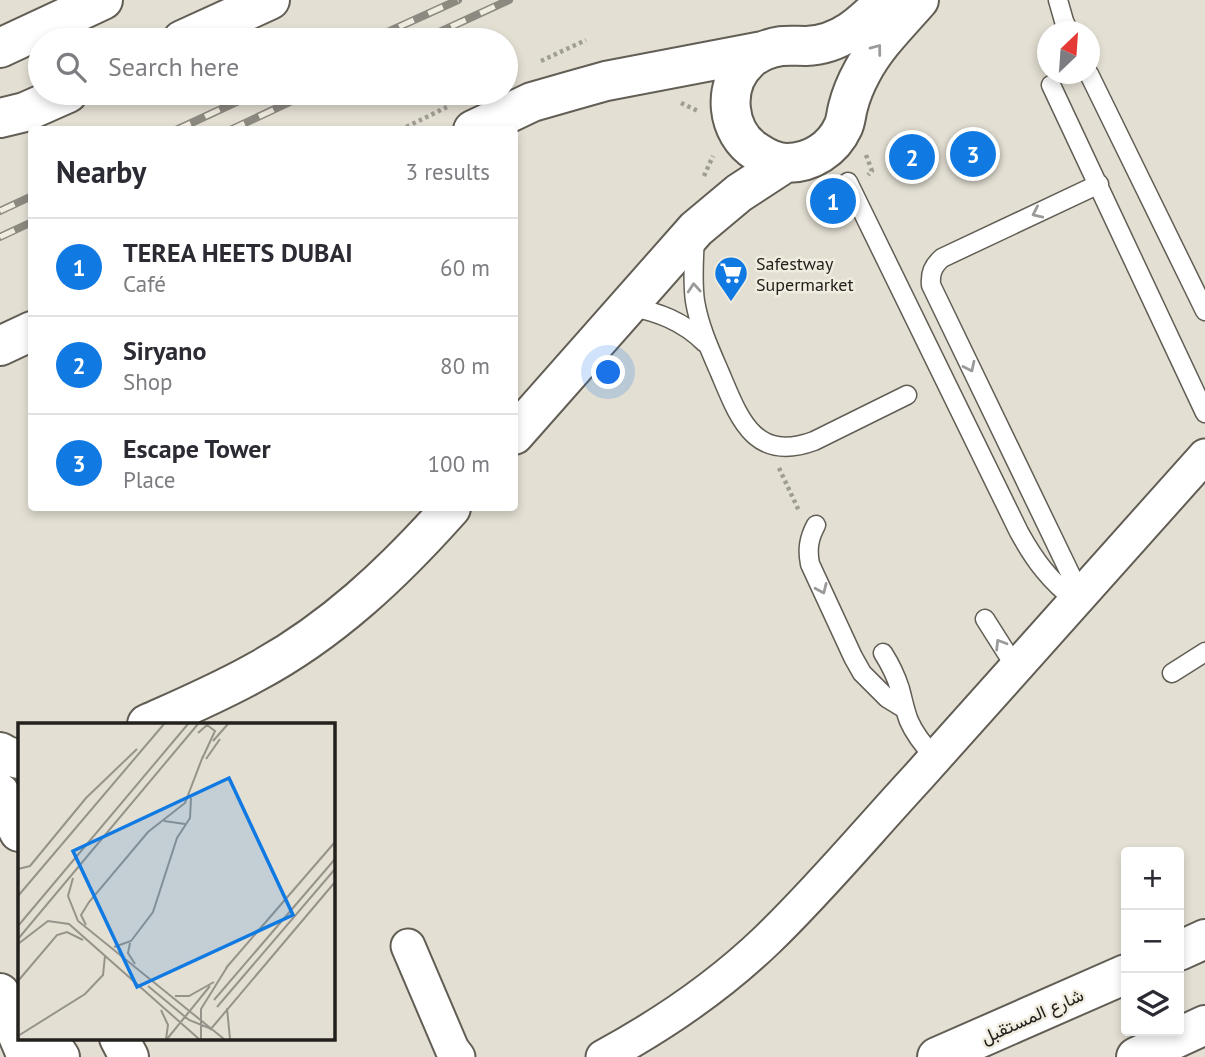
<!DOCTYPE html>
<html lang="en">
<head>
<meta charset="utf-8">
<style>
	body { margin:0; font-family:"PT Sans",Vazirmatn,sans-serif; background:#f2f2f3; color:#2b2b33 }
	.controls { position:absolute; right:21px; bottom:21px; display:grid; overflow:hidden; border-radius:7px; box-shadow:0 4px 10px #0003 }
	.controls button { width:63px; height:63px; display:grid; place-items:center; padding:0; border:0; border-bottom:2px solid #e1e1e2; background:#fff; color:#2b2b33; font:35px sans-serif }
	.compass { position:absolute; left:1037px; top:21px; width:63px; height:63px; border-radius:50%; background:#fff; box-shadow:0 4px 10px #0003; rotate:25deg }
	.you { position:absolute; left:609px; top:373px; width:24px; height:24px; margin:-18px; border:5px solid #fff; border-radius:50%; background:#1a73e8; box-shadow:0 0 0 10px #1a73e833 }
	.badge { display:grid; place-items:center; width:46px; height:46px; border-radius:50%; background:#107ae2; color:#fff; font-size:23px; font-weight:700 }
	.pin { position:absolute; translate:-50% -50%; border:4px solid #fff; box-shadow:0 2px 7px #0006 }
	.list { margin:0; padding:0; list-style:none }
	h2 { display:flex; justify-content:space-between; align-items:center; height:91px; margin:0; padding:0 28px; font-size:30px }
	h2 small { font-size:23px; font-weight:400; color:#7c7c81 }
	.list li { display:grid; grid-template-columns:46px 1fr auto; gap:21px; align-items:center; box-sizing:border-box; height:98px; padding:0 28px; border-top:2px solid #e1e1e2 }
	.list b { display:block; font-size:26px; white-space:nowrap }
	.list p { margin:0; font-size:23px; white-space:nowrap; color:#7c7c81 }
	.list em { font-size:23px; font-style:normal; color:#7c7c81 }
	.icon { flex:none; width:38px; height:38px; fill:none; stroke:currentColor; stroke-width:2; stroke-linecap:round; stroke-linejoin:round }
	.map { position:relative; flex:none; width:1205px; height:1057px; overflow:hidden }
	.search { position:absolute; background:#fff; box-shadow:0 4px 10px #0003; left:28px; top:28px; width:490px; height:77px; display:flex; align-items:center; gap:18px; box-sizing:border-box; padding:0 24px; border-radius:38px; color:#7c7c81; font-size:26px }
	.panel { position:absolute; background:#fff; box-shadow:0 4px 10px #0003; left:28px; top:126px; width:490px; height:385px; border-radius:7px }
	.map>svg:first-child { display:block }
	.lines { fill:none; stroke-linecap:round; stroke-linejoin:round }
	.lane-casing { stroke:#625e55; stroke-width:21 }
	.street-casing { stroke:#625e55; stroke-width:37 }
	.secondary-casing { stroke:#625e55; stroke-width:42 }
	.highway-casing { stroke:#625e55; stroke-width:42 }
	.path { stroke:#a09d94; stroke-width:4.5; stroke-dasharray:3.5 3.5; stroke-linecap:butt }
	.lane { stroke:#fff; stroke-width:18 }
	.street { stroke:#fff; stroke-width:33 }
	.secondary { stroke:#fff; stroke-width:38 }
	.highway { stroke:#fff; stroke-width:38 }
	.rail-casing { stroke:#8c8981; stroke-width:8 }
	.rail { stroke:#f1ece0; stroke-width:5; stroke-dasharray:16; stroke-linecap:butt }
	.oneway { stroke:#9c9b99 }
	.labels { text-anchor:middle; dominant-baseline:central; stroke-width:5; stroke-linejoin:round; paint-order:stroke }
	.poi-label { font-size:18px; fill:#23211d; stroke:#f1ece0; text-anchor:start }
	.street-label { font-size:18px; fill:#23211d; stroke:#f1ece0 }
	.inset-road { fill:none; stroke:#96938a; stroke-width:2 }
	.view { fill:#107ae2; fill-opacity:0.15; stroke:#107ae2; stroke-width:3.5 }
	.inset-edge { fill:none; stroke:#23211d; stroke-width:3.5 }
</style>
</head>
<body>
<div class="map">
<svg width="1205" height="1057" viewBox="0 0 1205 1057">
	<rect width="100%" height="100%" fill="#e3dfd3"/>
	<g class="lines">
		<!-- lane casing -->
		<g class="lane-casing">
			<path id="lane" d="M 1058,0 L 1064,21 L 1069,32
				M 1089,74 L 1205,311
				M 1051,85 L 1205,413
				M 848,182 L 1019,532 C 1035,561 1050,581 1076,601
				M 695,236 C 694,258 692,280 695,301 C 699,326 710,350 720,373 C 739,418 754,463 814,441 L 907,395
				M 628,306 C 658,312 683,321 705,343
				M 816,525 C 809,538 807,549 810,564 L 853,657 L 862,673 L 887,698 L 905,709
				M 1081,596 L 931,285 C 930,273 933,266 942,258 L 1099,184
				M 985,619 L 1016,668
				M 883,653 C 890,664 896,676 900,689 C 903,700 905,711 909,721 C 915,735 925,747 935,758
				M 1172,673 L 1205,652"/>
		</g>
		<!-- street casing -->
		<g class="street-casing">
			<path id="street" d="M 408,946 L 452,1049 L 458,1057
				M 603,1057 C 662,1025 718,987 767,940 C 820,889 868,831 918,777 C 1015,670 1110,563 1205,456"/>
		</g>
		<!-- secondary casing -->
		<g class="secondary-casing">
			<path id="secondary" d="M 763,51 C 758,54 753,56 749,60 C 721,85 726,133 757,152 C 766,158 777,163 787,163 C 811,163 833,149 843,127 C 846,121 846,114 848,107 C 851,95 856,83 862,72 C 876,45 899,23 919,0
				M 473,130 L 532,102 L 574,90 L 606,81 L 763,51 C 781,44 788,46 806,46 C 841,45 863,23 886,0
				M 0,346 L 32,331
				M 514,435 L 696,229 L 739,193 L 785,163
				M 147,724 C 183,708 220,692 254,673 C 331,632 393,573 451,508
				M 0,752 L 7,756 L 19,759
				M 0,793 L 19,832
				M 1179,951 L 1205,939
				M 0,993 L 27,1057
				M 47,1038 L 60,1057
				M 119,1038 L 129,1057
				M 937,1057 L 1126,974
				M 1136,1057 L 1205,1025"/>
		</g>
		<!-- highway casing -->
		<g class="highway-casing">
			<path id="highway" d="M 182,40 L 270,0
				M 0,48 L 103,0
				M 0,118 L 25,112 L 68,93"/>
		</g>
		<!-- path -->
		<path class="path" d="M 541,61 L 586,40
			M 681,103 L 698,111
			M 400,130 L 447,107
			M 866,155 L 872,171 L 868,175
			M 704,176 L 713,156
			M 779,468 L 799,511"/>
		<!-- lane -->
		<use href="#lane" class="lane"/>
		<!-- street -->
		<use href="#street" class="street"/>
		<!-- secondary -->
		<use href="#secondary" class="secondary"/>
		<!-- highway -->
		<use href="#highway" class="highway"/>
		<!-- rail casing -->
		<g class="rail-casing">
			<path id="rail" d="M 370,40 L 458,0
				M 422,40 L 509,0
				M 176,130 L 256,93
				M 230,130 L 309,93
				M 0,211 L 32,196
				M 0,237 L 32,222"/>
		</g>
		<!-- rail -->
		<use href="#rail" class="rail"/>
	</g>
	<!-- one-way arrows -->
	<defs><path id="oneway-chevron" d="M-2-3.5L2.5 0L-2 3.5" fill="none" stroke-width="1.6" stroke-linecap="round" stroke-linejoin="round" transform="scale(1.75)"/></defs>
	<g class="oneway">
		<use href="#oneway-chevron" transform="translate(877 49) rotate(-53)"/>
		<use href="#oneway-chevron" transform="translate(1037 213) rotate(155)"/>
		<use href="#oneway-chevron" transform="translate(694 288) rotate(-94)"/>
		<use href="#oneway-chevron" transform="translate(970 367) rotate(64)"/>
		<use href="#oneway-chevron" transform="translate(822 589) rotate(66)"/>
		<use href="#oneway-chevron" transform="translate(1000 644) rotate(-122)"/>
	</g>
	<!-- icons -->
	<defs>
		<g id="supermarket-pin" transform="scale(1.75)"><path d="M0 17L-7.5 6A9.5 9.5 0 1 1 7.5 6Z" fill="#107ae2" stroke="#f1ece0"/><path d="M-6-5.5h2.5l.6 2H6L4.5 2H-2.5L-4.4-4H-6ZM-1.5 3.2a1.3 1.3 0 1 0 .1 0ZM3 3.2a1.3 1.3 0 1 0 .1 0Z" fill="#fff"/></g>
	</defs>
	<g fill-rule="evenodd">
		<use href="#supermarket-pin" x="731" y="273"/>
	</g>
	<g class="labels">
		<!-- poi labels -->
		<g class="poi-label">
			<text x="756" y="263">Safestway<tspan x="756" dy="21">Supermarket</tspan></text>
		</g>
		<!-- street labels -->
		<g class="street-label">
			<text transform="translate(1032 1016) rotate(-24)">شارع المستقبل</text>
		</g>
	</g>
	<!-- overview -->
	<g transform="translate(18 723)">
		<rect width="317" height="317" fill="#e3dfd3"/>
		<path class="inset-road" d="M 180,10 L 189,2 L 197,8 L 184,36M 195,18 L 210,1M 188,36 L 202,16M 146,98 L 167,101M 0,146 L 12,143 L 68,75 L 119,26M 55,155 L 50,173 L 60,198 L 206,316M 0,173 L 146,1M 68,202 L 63,192 L 71,179 L 130,109 L 167,80 L 185,33M 0,203 L 170,1M 0,216 L 180,1M 112,220 L 110,230 L 117,241M 0,221 L 30,198 L 51,201 L 181,316M 96,224 L 113,218 L 135,189 L 159,115 L 172,95 L 173,75M 208,245 L 317,119M 0,258 L 39,212 L 49,209 L 65,217M 130,263 L 171,297 L 191,305M 157,273 L 171,273 L 196,259M 196,277 L 317,136M 199,284 L 317,146M 209,285 L 212,316M 143,287 L 150,302 L 148,316M 192,307 L 317,159M 0,313 L 67,271 L 85,252 L 87,233M 149,316 L 192,263M 183,316 L 183,286 L 211,241"/>
		<path class="view" d="M 211,55 L 275,192 L 119,264 L 55,128 Z"/>
		<rect width="317" height="317" class="inset-edge"/>
	</g>
</svg>
<div class="controls">
<button>+</button>
<button>−</button>
<button><svg class="icon" aria-label="layers" viewBox="0 0 24 24"><path d="M12 4l9 5-9 5-9-5zM3 14l9 5 9-5"/></svg></button>
</div>
<svg class="compass" viewBox="-18 -18 36 36"><path d="M0-13l5 13h-10z" fill="#e53935"/><path d="M0 13l5-13h-10z" fill="#7c7c81"/></svg>
<div class="you"></div>
<div class="pin badge" style="left:833px;top:201px">1</div>
<div class="pin badge" style="left:912px;top:157px">2</div>
<div class="pin badge" style="left:973px;top:154px">3</div>
<div class="search"><svg class="icon" aria-label="search" viewBox="0 0 24 24"><circle cx="10" cy="10" r="6"/><path d="M15 15l6 6"/></svg>Search here</div>
<section class="panel">
<h2>Nearby<small>3 results</small></h2>
<ul class="list">
<li><span class="badge">1</span><div><b>TEREA HEETS DUBAI</b><p>Café</p></div><em>60 m</em></li>
<li><span class="badge">2</span><div><b>Siryano</b><p>Shop</p></div><em>80 m</em></li>
<li><span class="badge">3</span><div><b>Escape Tower</b><p>Place</p></div><em>100 m</em></li>
</ul>
</section>
</div>
</body>
</html>
